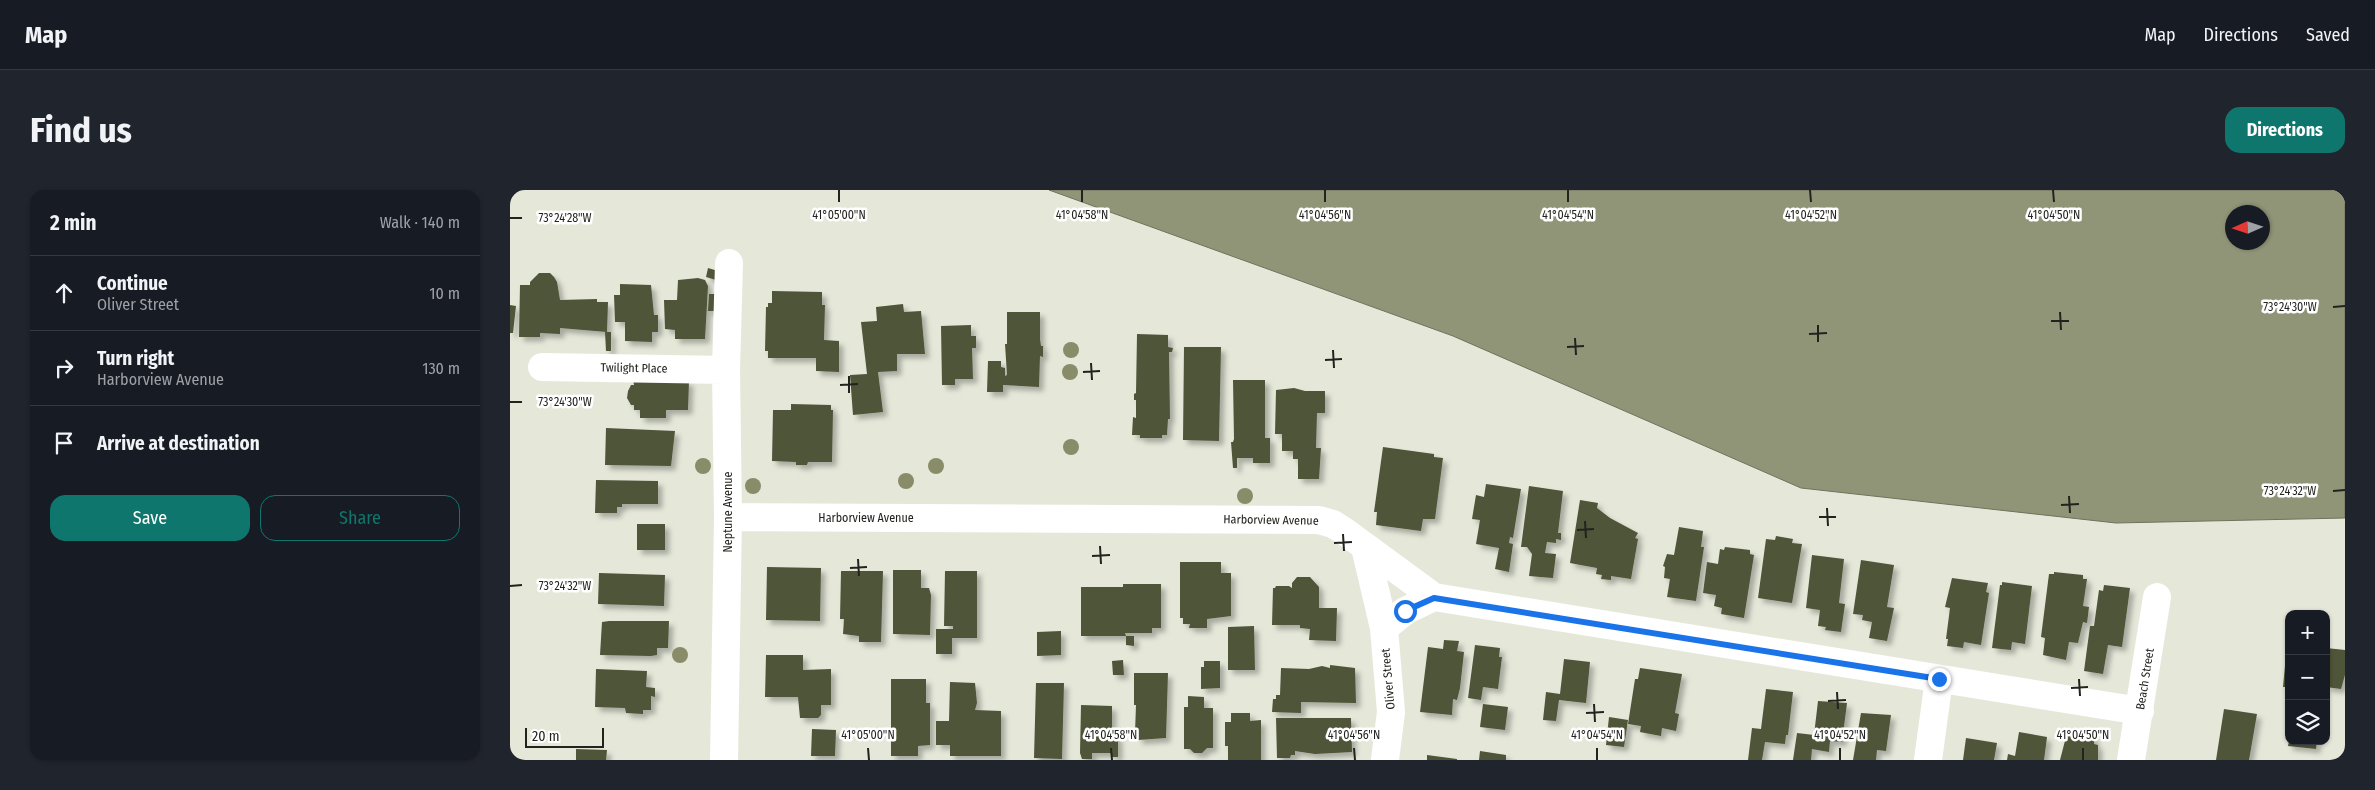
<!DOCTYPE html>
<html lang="en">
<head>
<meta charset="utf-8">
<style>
	body { margin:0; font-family:"Fira Sans Condensed",sans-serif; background:#20242c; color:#f1f3f6 }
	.controls { position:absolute; right:15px; bottom:15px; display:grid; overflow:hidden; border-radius:10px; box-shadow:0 1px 4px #0004 }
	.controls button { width:45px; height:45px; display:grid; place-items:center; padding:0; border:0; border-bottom:1px solid #363941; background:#171b24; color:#f1f3f6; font:25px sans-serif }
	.compass { position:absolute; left:1715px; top:15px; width:45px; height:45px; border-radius:50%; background:#171b24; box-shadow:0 1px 4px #0004; rotate:267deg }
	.scale { position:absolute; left:15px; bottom:12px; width:79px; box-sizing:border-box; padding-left:5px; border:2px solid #22231e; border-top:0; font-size:14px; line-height:18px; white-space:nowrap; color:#22231e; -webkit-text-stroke:4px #fff; paint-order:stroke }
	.stop { position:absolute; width:15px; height:15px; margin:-11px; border:4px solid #1a73e8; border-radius:50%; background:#fff }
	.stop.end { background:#1a73e8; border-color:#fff; box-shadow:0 1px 5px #0008 }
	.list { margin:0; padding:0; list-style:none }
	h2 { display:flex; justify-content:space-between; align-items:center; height:65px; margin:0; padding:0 20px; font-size:21px }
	h2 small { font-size:16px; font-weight:400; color:#9ea1a6 }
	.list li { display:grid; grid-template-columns:32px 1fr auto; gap:15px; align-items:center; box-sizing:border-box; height:75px; padding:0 20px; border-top:1px solid #363941 }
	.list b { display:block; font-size:19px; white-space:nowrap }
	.list p { margin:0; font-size:16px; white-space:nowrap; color:#9ea1a6 }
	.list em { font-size:16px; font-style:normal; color:#9ea1a6 }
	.actions { display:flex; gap:10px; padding:15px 20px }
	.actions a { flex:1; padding:11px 0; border:1px solid #0f766e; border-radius:15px; text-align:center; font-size:18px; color:#0f766e }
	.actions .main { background:#0f766e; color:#fff }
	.icon { flex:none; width:28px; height:28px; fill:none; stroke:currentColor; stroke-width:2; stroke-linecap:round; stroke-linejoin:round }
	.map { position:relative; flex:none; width:1835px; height:570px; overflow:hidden; border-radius:15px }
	header { display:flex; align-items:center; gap:30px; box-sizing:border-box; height:70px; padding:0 25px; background:#171b24; border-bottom:1px solid #363941 }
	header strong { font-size:24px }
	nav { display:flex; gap:28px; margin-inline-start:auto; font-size:18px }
	.intro { display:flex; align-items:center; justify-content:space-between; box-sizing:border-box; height:120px; padding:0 30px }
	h1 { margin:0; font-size:35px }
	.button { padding:12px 22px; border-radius:15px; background:#0f766e; color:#fff; font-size:18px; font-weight:700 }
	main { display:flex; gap:30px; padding:0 30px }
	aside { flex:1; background:#171b24; border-radius:15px; box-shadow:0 1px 4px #0004 }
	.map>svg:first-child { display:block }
	.water { fill:#909578; stroke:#6f735d; fill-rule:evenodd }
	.building { fill:#4f5439; filter:url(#shadow) }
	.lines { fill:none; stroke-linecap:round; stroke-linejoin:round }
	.minor { stroke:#fff; stroke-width:28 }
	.tree { fill:#888c69 }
	.route { stroke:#1a73e8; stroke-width:6 }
	.ticks { fill:none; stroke:#22231e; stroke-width:2 }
	.labels { text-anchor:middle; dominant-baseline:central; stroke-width:5; stroke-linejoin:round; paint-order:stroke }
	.street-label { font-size:12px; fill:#22231e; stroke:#fff }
	.ticks-label { font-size:12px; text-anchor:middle; fill:#22231e; stroke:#fff; stroke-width:5; stroke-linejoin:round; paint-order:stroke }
</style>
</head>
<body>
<header>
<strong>Map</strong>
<nav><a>Map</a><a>Directions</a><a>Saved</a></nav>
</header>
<div class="intro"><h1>Find us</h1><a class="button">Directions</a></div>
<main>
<aside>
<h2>2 min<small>Walk · 140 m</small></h2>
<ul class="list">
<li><svg class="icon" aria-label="ahead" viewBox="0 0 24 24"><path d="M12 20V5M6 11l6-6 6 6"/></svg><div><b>Continue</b><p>Oliver Street</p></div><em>10 m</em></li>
<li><svg class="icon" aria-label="right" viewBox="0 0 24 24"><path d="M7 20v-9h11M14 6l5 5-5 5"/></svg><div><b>Turn right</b><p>Harborview Avenue</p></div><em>130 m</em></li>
<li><svg class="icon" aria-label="arrive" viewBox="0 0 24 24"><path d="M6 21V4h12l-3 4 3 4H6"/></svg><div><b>Arrive at destination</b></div></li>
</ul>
<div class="actions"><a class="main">Save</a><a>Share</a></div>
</aside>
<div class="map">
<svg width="1835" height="570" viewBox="0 0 1835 570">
	<defs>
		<filter id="shadow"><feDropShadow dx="4.5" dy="4.5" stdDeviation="2.5" flood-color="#0004"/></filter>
	</defs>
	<rect width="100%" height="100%" fill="#e5e8d9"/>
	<!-- water -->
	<path class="water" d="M 539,0 L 1835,0 L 1835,328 L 1606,333 L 1291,298 L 943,146 ZM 1722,22 L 1752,22 L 1752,52 L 1722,52 Z"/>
	<!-- building -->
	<path class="building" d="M 198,78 L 208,81 L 206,90 L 196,87 Z
		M 29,83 L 40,83 L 44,87 L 47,92 L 50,110 L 87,109 L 87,112 L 98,112 L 97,142 L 50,138 L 50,144 L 30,143 L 30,147 L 9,147 L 10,95 L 20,95 L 20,92 Z
		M 188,88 L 195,90 L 198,96 L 195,149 L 165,149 L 165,140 L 155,139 L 154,110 L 167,110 L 168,90 Z
		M 110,94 L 141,95 L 144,125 L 148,125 L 148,142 L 142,142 L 142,152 L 115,151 L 115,132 L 105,132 L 104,105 L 110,105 Z
		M 262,101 L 312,102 L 312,115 L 315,115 L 314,150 L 329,151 L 329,182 L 306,181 L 306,168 L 258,168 L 258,161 L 255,161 L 256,117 L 258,117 L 258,113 L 262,113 Z
		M 199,104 L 205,104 L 204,121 L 198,121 Z
		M 393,114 L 394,122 L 411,121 L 415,164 L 387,164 L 387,181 L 368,182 L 373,222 L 343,225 L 340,185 L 357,184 L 351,132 L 367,131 L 366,117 Z
		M 0,115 L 6,116 L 3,143 L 0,143 Z
		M 497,122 L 530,122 L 530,149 L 531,156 L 533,156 L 533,167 L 530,166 L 529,197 L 493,195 L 493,202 L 477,202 L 478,171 L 491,171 L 491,177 L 495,178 L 495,186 L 497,185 L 495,154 L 497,154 Z
		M 461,135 L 461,146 L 466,146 L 466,158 L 462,158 L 463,189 L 445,189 L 445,195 L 432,195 L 431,136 Z
		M 95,142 L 101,142 L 101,161 L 96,161 Z
		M 627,144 L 658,145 L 658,157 L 663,158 L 662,162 L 659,162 L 660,229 L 658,229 L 657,245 L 652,245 L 652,248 L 630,248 L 630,245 L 622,245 L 623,227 L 626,228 L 626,210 L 624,210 L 624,204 L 626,203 Z
		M 674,157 L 711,157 L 709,251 L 673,250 Z
		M 123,190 L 179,191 L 178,220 L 156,220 L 156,228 L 130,228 L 130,220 L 124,220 L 124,215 L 121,215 L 117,208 L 118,201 L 121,195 L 124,195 Z
		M 723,190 L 755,190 L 755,248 L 760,248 L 760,273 L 743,273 L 743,268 L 727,268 L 727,278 L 723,278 L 721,252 L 723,252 L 724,249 Z
		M 784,198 L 795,201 L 815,201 L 815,223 L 807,223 L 806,258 L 811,258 L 809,289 L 788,289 L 788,269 L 783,269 L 783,261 L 772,261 L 772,244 L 765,244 L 766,200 Z
		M 281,214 L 321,215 L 321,220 L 323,220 L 322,272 L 298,272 L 297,275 L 286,275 L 286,272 L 262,271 L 263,220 L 281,220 Z
		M 96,238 L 165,241 L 161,276 L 95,275 Z
		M 873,257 L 924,264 L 924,267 L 933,268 L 925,329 L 913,329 L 911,341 L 866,335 L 867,322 L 864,322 Z
		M 86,290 L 148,291 L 148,314 L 112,314 L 112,317 L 107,317 L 107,323 L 85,323 Z
		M 976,294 L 1011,299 L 1003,348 L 1000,347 L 999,353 L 1003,354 L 999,382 L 985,379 L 989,358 L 966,354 L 970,330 L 962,329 L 966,305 L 974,307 Z
		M 1019,296 L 1053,301 L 1048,343 L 1051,343 L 1051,350 L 1046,349 L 1046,353 L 1037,352 L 1035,363 L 1046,364 L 1043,388 L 1019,386 L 1022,364 L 1017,357 L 1011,357 Z
		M 1070,310 L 1088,313 L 1087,318 L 1100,328 L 1128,343 L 1125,348 L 1128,349 L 1121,389 L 1101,386 L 1101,390 L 1091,389 L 1092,385 L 1086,384 L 1087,378 L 1060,373 Z
		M 127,334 L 155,334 L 155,360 L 127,360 Z
		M 1169,337 L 1193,341 L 1191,357 L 1194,357 L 1186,411 L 1157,407 L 1160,389 L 1154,388 L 1155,377 L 1153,376 L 1157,364 L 1164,365 Z
		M 1266,346 L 1283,349 L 1282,353 L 1292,354 L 1282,413 L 1248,408 L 1256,349 L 1265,350 Z
		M 1215,357 L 1240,360 L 1240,364 L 1244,365 L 1234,428 L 1211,424 L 1212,418 L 1204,416 L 1206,405 L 1193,403 L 1197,372 L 1208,374 L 1210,359 L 1214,360 Z
		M 1302,365 L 1334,369 L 1329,413 L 1335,414 L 1331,442 L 1315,440 L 1316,437 L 1308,436 L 1310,420 L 1296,418 Z
		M 1351,370 L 1384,375 L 1377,417 L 1384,418 L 1377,451 L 1359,448 L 1362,432 L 1352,430 L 1353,425 L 1343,424 Z
		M 670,372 L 711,372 L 711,383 L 721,383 L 721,426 L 697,429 L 697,438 L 679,438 L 680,434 L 673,434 L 673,428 L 670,428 Z
		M 257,377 L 311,378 L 310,431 L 256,430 Z
		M 383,380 L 411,380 L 411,398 L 419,398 L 421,405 L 420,445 L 383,444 Z
		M 331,381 L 373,381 L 371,452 L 349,452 L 349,446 L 333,444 L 334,429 L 330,429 Z
		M 435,381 L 467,381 L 467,448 L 442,448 L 442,464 L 426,464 L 426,439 L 443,439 L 443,436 L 434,436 Z
		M 1544,382 L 1573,385 L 1573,389 L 1577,389 L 1573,416 L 1579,417 L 1577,433 L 1573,432 L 1568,453 L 1559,452 L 1556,470 L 1533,465 L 1535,448 L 1531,447 L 1539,384 L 1544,384 Z
		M 89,383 L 155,385 L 154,416 L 88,414 Z
		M 787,387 L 800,387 L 809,397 L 809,418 L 827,418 L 826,451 L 799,450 L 800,439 L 790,438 L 790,435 L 762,435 L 763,398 L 765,398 L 766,396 L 779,396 L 782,398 L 782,393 Z
		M 1442,388 L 1478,393 L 1476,402 L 1479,403 L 1471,455 L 1454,452 L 1453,458 L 1437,456 L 1438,449 L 1436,449 L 1440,418 L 1435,417 Z
		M 1492,392 L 1522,396 L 1515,454 L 1502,452 L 1501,460 L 1482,458 L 1490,395 L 1492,395 Z
		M 613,394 L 651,394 L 651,438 L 642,438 L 642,443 L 615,443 L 616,446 L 571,446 L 571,397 L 613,397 Z
		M 1594,395 L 1620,398 L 1612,457 L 1598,455 L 1593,484 L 1574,481 L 1580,436 L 1584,436 L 1589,400 L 1593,401 Z
		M 99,431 L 159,431 L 158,458 L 147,458 L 147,465 L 141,466 L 90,465 L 92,432 Z
		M 744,436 L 745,480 L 718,480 L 718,437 Z
		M 551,441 L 551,465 L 527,466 L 527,442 Z
		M 616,446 L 624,446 L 624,456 L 616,455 Z
		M 934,450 L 949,451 L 947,461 L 954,462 L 950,498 L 947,510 L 943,509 L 942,525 L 910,522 L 918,457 L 933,459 Z
		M 965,455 L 990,458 L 989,467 L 992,467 L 988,499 L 973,497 L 971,510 L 958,508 Z
		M 1777,455 L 1779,455 L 1779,497 L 1773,497 Z
		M 1816,458 L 1835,460 L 1835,485 L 1831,499 L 1816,497 Z
		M 256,465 L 293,465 L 293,480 L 321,479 L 321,515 L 311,515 L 311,525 L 308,528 L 290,528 L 288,507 L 255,507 Z
		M 1054,469 L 1080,472 L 1076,513 L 1049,510 L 1046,531 L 1033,530 L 1036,502 L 1050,504 Z
		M 613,470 L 614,485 L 603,485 L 602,471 Z
		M 694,471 L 710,471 L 710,498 L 691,499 L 691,477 L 694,477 Z
		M 820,475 L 845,478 L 846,513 L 791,512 L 791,523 L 762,522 L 763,509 L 766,509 L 766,505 L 770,505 L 771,478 L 799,479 L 812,476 L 820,478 Z
		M 1130,478 L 1172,484 L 1165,523 L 1169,524 L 1166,541 L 1152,538 L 1151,546 L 1130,542 L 1131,536 L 1118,534 L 1125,489 L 1128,489 Z
		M 86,479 L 137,481 L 136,497 L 145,498 L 145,507 L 141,506 L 141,520 L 133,520 L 133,524 L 116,523 L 115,518 L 85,517 Z
		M 624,483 L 658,483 L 656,548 L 628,550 L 628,543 L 625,543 L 626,515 L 624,515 Z
		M 381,489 L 416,489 L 416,513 L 420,513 L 420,555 L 408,556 L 408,566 L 381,566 Z
		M 440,492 L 465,493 L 467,513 L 465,520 L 491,521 L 491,566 L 440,566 L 440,555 L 426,555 L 426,531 L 439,531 Z
		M 526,493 L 554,493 L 552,569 L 524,568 Z
		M 1256,499 L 1283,502 L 1278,545 L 1276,545 L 1275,554 L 1255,552 L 1252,570 L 1238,570 L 1242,538 L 1251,539 Z
		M 678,506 L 694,507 L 694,518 L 703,518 L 703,558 L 697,558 L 692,563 L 684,563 L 680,559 L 674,559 L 674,517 L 678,517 Z
		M 1308,511 L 1337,513 L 1332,552 L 1320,551 L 1319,562 L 1302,559 L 1301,570 L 1283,570 L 1287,543 L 1304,545 Z
		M 973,514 L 998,517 L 995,540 L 970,537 Z
		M 571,515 L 602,516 L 602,546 L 608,546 L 608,567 L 602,567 L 602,563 L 582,563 L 582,569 L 572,569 L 570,563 Z
		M 1714,519 L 1747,524 L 1739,570 L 1706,570 Z
		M 721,523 L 740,523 L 740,531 L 751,530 L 751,570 L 718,570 L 718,556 L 715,556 L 715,532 L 721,532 Z
		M 1351,523 L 1381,525 L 1376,561 L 1367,560 L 1366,570 L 1343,570 Z
		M 1099,527 L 1118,530 L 1114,557 L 1096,555 Z
		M 766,528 L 841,528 L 842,562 L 805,564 L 785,561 L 785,565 L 781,565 L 780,568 L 767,568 Z
		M 302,539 L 326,540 L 325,566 L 301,566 Z
		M 1509,542 L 1537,547 L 1534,570 L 1497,570 L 1498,564 L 1505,566 Z
		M 1557,543 L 1585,547 L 1584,554 L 1588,555 L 1588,570 L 1550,570 Z
		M 1456,548 L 1487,553 L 1484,570 L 1453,570 Z
		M 1779,551 L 1807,551 L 1806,559 L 1778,556 Z
		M 66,559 L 97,560 L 96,570 L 66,570 Z
		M 970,561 L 996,565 L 996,570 L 969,570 Z
		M 917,565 L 947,569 L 947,570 L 917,570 Z"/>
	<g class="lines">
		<!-- minor -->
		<path class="minor" d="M 32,177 L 216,180
			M 218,327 L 809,330 L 823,334 L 834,341 L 924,407 L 1630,521
			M 855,357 L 874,438 L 881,522 L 875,570
			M 874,438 L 895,421 L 924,407
			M 214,570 L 218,327 L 216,180 L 219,73
			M 1418,570 L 1429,489
			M 1621,570 L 1647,407"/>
	</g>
	<!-- trees -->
	<g class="tree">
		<circle cx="561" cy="160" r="8"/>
		<circle cx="560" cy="182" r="8"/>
		<circle cx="561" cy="257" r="8"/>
		<circle cx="193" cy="276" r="8"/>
		<circle cx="426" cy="276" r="8"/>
		<circle cx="396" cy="291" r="8"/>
		<circle cx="243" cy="296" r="8"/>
		<circle cx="735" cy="306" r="8"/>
		<circle cx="170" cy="465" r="8"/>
	</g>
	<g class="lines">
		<!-- route -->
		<path class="route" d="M 895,421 L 924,408 L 1429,489"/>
	</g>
	<!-- ticks -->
	<path class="ticks" d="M 329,0 L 329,12M 572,0 L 572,12M 815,0 L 815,12M 1058,0 L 1058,12M 1300,0 L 1301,12M 1543,0 L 1544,12M 0,28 L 12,28M 1823,117 L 1835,116M 1550,122 L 1551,140M 1541,131 L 1559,131M 1308,135 L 1308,152M 1299,144 L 1317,143M 1065,148 L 1066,165M 1057,157 L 1074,156M 823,160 L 824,178M 815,170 L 832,169M 581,173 L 582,190M 573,182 L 590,181M 339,186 L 339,203M 330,195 L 348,194M 0,212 L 12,212M 1823,301 L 1835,300M 1559,306 L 1560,323M 1551,315 L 1569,314M 1317,318 L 1318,336M 1309,327 L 1326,327M 1075,331 L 1076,348M 1067,340 L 1084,339M 833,344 L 834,361M 824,353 L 842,352M 590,356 L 591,374M 582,366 L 600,365M 348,369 L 349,386M 340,378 L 357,377M 0,396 L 12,395M 1569,489 L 1570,506M 1561,498 L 1578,497M 1327,502 L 1328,519M 1318,511 L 1336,510M 1084,514 L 1085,532M 1076,523 L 1094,522M 358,558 L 359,570M 601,558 L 602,570M 844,558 L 845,570M 1087,558 L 1087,570M 1330,558 L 1330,570M 1573,558 L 1573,570"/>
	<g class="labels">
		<!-- street labels -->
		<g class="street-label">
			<text transform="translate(124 178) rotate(1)">Twilight Place</text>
			<text transform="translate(218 322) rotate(-90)">Neptune Avenue</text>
			<text x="356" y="328">Harborview Avenue</text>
			<text transform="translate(761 330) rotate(1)">Harborview Avenue</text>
			<text transform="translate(878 489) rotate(-95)">Oliver Street</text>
			<text transform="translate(1635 489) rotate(-81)">Beach Street</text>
		</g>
	</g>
	<g class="ticks-label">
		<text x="329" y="29">41°05'00"N</text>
		<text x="572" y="29">41°04'58"N</text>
		<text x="815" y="29">41°04'56"N</text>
		<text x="1058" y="29">41°04'54"N</text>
		<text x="1301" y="29">41°04'52"N</text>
		<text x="1544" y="29">41°04'50"N</text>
		<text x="55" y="32">73°24'28"W</text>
		<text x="1780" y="121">73°24'30"W</text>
		<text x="55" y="216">73°24'30"W</text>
		<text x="1780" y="305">73°24'32"W</text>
		<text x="55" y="400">73°24'32"W</text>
		<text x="358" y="549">41°05'00"N</text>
		<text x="601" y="549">41°04'58"N</text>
		<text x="844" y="549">41°04'56"N</text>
		<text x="1087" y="549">41°04'54"N</text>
		<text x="1330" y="549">41°04'52"N</text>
		<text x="1573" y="549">41°04'50"N</text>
	</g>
</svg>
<div class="controls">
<button>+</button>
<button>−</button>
<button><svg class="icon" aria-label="layers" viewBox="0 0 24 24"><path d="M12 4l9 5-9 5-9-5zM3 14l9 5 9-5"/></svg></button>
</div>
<svg class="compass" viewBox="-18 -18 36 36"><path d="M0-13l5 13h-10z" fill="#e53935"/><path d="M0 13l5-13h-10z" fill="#9ea1a6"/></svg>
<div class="scale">20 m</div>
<div class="stop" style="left:895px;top:421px"></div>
<div class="stop end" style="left:1429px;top:489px"></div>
</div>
</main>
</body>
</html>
